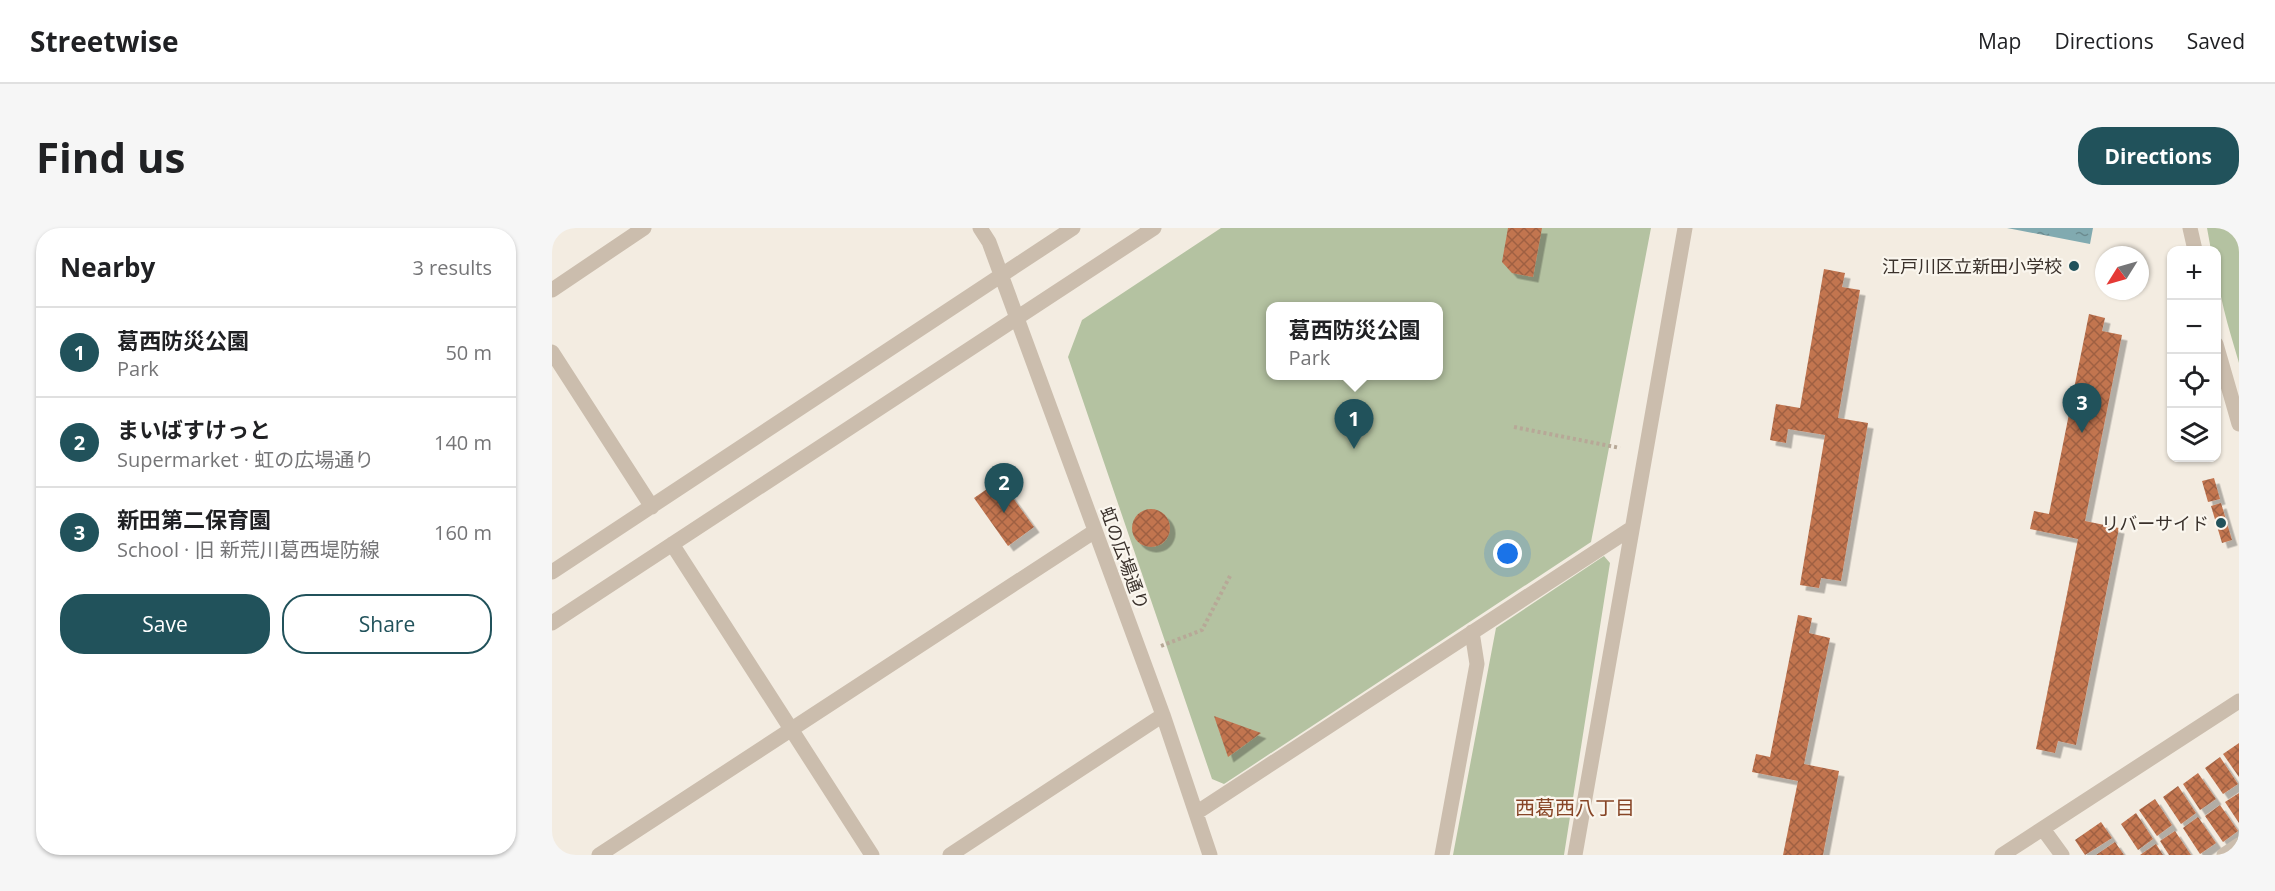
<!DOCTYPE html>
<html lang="en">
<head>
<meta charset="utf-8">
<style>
	body { margin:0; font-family:"Open Sans","Noto Sans JP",sans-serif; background:#f6f6f6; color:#202124 }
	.controls { position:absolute; right:18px; top:18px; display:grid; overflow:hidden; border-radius:12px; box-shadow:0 2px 4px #0004 }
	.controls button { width:54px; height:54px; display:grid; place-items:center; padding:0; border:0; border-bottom:2px solid #e0e0e0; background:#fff; color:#202124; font:30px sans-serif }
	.compass { position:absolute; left:1543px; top:18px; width:54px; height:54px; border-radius:50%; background:#fff; box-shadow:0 2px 4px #0004; rotate:233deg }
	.you { position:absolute; left:956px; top:326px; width:21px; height:21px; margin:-15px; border:4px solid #fff; border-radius:50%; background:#1a73e8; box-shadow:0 0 0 9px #1a73e833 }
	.badge { display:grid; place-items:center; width:39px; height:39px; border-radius:50%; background:#21525b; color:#fff; font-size:20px; font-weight:700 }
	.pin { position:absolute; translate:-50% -50px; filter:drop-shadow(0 2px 3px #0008) }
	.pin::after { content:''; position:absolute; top:32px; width:21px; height:18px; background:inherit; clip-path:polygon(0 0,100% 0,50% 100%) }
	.popup { position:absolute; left:714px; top:74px; width:177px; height:78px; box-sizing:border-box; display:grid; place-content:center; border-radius:12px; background:#fff; filter:drop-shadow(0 2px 4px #0005); font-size:20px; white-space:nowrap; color:#757577 }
	.popup b { font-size:22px; color:#202124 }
	.popup::after { content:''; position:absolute; left:50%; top:100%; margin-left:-12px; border:12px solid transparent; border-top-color:#fff }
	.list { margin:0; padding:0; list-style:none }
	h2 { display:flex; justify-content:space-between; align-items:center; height:78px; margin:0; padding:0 24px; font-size:26px }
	h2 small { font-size:20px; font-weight:400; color:#757577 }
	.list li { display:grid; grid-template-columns:39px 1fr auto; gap:18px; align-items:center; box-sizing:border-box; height:90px; padding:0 24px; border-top:2px solid #e0e0e0 }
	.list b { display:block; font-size:22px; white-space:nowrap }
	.list p { margin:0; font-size:20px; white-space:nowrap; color:#757577 }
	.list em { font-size:20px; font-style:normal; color:#757577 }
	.actions { display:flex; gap:12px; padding:18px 24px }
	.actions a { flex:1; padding:14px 0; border:2px solid #21525b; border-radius:24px; text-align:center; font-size:21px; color:#21525b }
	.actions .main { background:#21525b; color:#fff }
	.icon { flex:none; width:33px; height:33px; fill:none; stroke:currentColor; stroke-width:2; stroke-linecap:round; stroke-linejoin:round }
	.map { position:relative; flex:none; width:1687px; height:627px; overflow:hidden; border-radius:24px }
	header { display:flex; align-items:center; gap:36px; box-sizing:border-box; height:84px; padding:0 30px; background:#fff; border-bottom:2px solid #e0e0e0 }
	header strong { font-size:28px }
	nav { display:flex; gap:33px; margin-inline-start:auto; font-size:21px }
	.intro { display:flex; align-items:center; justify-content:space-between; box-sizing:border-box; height:144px; padding:0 36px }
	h1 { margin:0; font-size:42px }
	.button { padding:15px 27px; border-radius:24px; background:#21525b; color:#fff; font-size:21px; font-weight:700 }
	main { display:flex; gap:36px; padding:0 36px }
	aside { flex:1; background:#fff; border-radius:24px; box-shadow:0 2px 4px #0004 }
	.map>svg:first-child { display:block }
	.park { fill:#b4c2a1; fill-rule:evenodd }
	.water { fill:url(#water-ripples) }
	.building { fill:url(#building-cross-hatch); filter:url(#shadow) }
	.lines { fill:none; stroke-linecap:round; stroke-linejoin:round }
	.path { stroke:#b7a897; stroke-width:4; stroke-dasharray:3 3; stroke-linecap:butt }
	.minor { stroke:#cbbdad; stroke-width:15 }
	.poi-dot { fill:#21525b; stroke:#faf6ee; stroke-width:2 }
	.labels { text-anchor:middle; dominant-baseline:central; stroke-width:4.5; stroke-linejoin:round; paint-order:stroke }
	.poi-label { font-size:18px; fill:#3a312b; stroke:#faf6ee; text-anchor:end }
	.street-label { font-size:18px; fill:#3a312b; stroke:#faf6ee }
	.neighbourhood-label { font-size:20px; fill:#874526; stroke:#faf6ee }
</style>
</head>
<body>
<header>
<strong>Streetwise</strong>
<nav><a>Map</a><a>Directions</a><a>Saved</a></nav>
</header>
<div class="intro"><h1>Find us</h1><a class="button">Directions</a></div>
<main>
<aside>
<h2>Nearby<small>3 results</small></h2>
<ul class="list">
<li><span class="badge">1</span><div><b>葛西防災公園</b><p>Park</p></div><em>50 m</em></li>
<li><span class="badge">2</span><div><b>まいばすけっと</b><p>Supermarket · 虹の広場通り</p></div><em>140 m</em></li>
<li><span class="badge">3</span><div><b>新田第二保育園</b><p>School · 旧 新荒川葛西堤防線</p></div><em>160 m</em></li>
</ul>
<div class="actions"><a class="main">Save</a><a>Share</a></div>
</aside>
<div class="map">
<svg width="1687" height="627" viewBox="0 0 1687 627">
	<defs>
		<pattern id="water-ripples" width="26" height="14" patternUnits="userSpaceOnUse" patternTransform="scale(1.5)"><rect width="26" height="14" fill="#81aab0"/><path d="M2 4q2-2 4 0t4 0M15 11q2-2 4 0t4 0" fill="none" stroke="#6b8b8f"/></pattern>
		<pattern id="building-cross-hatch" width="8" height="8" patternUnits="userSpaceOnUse" patternTransform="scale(1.5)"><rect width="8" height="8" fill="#c27550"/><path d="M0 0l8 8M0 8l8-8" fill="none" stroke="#9f6143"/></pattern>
		<filter id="shadow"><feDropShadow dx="5.5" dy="5.5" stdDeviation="0" flood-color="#0004"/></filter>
	</defs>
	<rect width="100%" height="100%" fill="#f3ece1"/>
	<!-- park -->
	<path class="park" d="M 669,0 L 1099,0 L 1039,314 L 672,556 L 660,551 L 516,129 L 530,92 ZM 718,79 L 886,79 L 886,148 L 718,148 Z
		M 1655,0 L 1687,0 L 1687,135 C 1676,97 1664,62 1664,22 L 1659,22 Z
		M 1052,328 L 1058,335 L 1012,627 L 901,627 L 944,400 Z"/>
	<!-- water -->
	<path class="water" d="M 1455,0 L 1541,0 L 1538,16 Z"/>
	<!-- building -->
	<path class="building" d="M 956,0 L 990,0 L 981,49 L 960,45 L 950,34 Z
		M 1272,41 L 1293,45 L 1290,59 L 1308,62 L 1286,190 L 1316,195 L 1289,353 L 1269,350 L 1267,360 L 1248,357 L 1273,207 L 1236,201 L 1234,215 L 1218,212 L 1224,176 L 1248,180 Z
		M 1537,86 L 1553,90 L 1550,103 L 1570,107 L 1533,293 L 1567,300 L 1524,517 L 1506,513 L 1503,525 L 1484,521 L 1526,311 L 1478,301 L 1482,283 L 1497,286 Z
		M 1662,250 L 1668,271 L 1656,274 L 1650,253 Z
		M 448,252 L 482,299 L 456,318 L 422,270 Z
		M 1669,275 L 1680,312 L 1670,315 L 1659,278 Z
		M580 300a19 19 0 1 1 38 0a19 19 0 1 1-38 0Z
		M 1246,387 L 1260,390 L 1257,405 L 1278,410 L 1252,536 L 1287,543 L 1271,627 L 1231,627 L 1246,553 L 1200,544 L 1204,526 L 1218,529 Z
		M 662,488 L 709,505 L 676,529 Z
		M 1687,515 L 1687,549 L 1671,526 Z
		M 1668,529 L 1686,556 L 1671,566 L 1653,540 Z
		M 1646,545 L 1664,571 L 1648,582 L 1631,556 Z
		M 1626,558 L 1644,585 L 1629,596 L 1611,569 Z
		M 1687,565 L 1687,595 L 1673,574 Z
		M 1603,571 L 1620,597 L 1605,608 L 1587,582 Z
		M 1668,577 L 1686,603 L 1671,614 L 1653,588 Z
		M 1584,585 L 1601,611 L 1586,622 L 1569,596 Z
		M 1646,589 L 1664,615 L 1648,626 L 1631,600 Z
		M 1549,594 L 1560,610 L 1533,627 L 1523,612 Z
		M 1623,603 L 1639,627 L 1617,627 L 1608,613 Z
		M 1563,614 L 1572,627 L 1544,627 Z
		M 1604,616 L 1611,627 L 1588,627 Z"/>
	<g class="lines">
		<!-- path -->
		<path class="path" d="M 962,199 L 1068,220
			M 609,418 L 650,402 L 678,348"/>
		<!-- minor -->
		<path class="minor" d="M 428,0 L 437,14 L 611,487 L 658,627
			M 1638,0 L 1643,22
			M 0,62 L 92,0
			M 1664,116 L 1687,196
			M 0,124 L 100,279
			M 120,316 L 320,627
			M 0,344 L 521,0
			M 0,395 L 602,0
			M 644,585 L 1080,300
			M 1491,601 L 1510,627
			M 47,627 L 543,303
			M 398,627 L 611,487
			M 890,627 L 925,436 L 920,404
			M 1023,627 L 1133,0
			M 1450,627 L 1687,473
			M 1672,627 L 1687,617"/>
	</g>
	<!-- markers -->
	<g class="poi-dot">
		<circle cx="1522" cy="38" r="6"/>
		<circle cx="1669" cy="295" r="6"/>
	</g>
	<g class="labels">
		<!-- poi labels -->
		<g class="poi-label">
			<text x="1510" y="38">江戸川区立新田小学校</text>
			<text x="1657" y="295">リバーサイド</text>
		</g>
		<!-- street labels -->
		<g class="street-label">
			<text transform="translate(573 330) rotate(70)">虹の広場通り</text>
		</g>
		<!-- neighbourhood labels -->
		<g class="neighbourhood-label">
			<text x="1023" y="579">西葛西八丁目</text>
		</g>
	</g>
</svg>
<div class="controls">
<button>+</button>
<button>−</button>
<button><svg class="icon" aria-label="locate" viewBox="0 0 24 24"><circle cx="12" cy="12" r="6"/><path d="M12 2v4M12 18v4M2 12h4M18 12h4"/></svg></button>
<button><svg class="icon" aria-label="layers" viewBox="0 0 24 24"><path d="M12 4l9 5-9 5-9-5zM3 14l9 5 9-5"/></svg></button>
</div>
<svg class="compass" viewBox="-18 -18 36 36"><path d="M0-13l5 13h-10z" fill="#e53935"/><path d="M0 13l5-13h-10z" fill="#757577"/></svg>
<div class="you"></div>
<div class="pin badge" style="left:802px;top:221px">1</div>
<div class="popup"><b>葛西防災公園</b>Park</div>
<div class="pin badge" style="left:452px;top:285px">2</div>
<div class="pin badge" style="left:1530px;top:205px">3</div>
</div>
</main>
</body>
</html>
